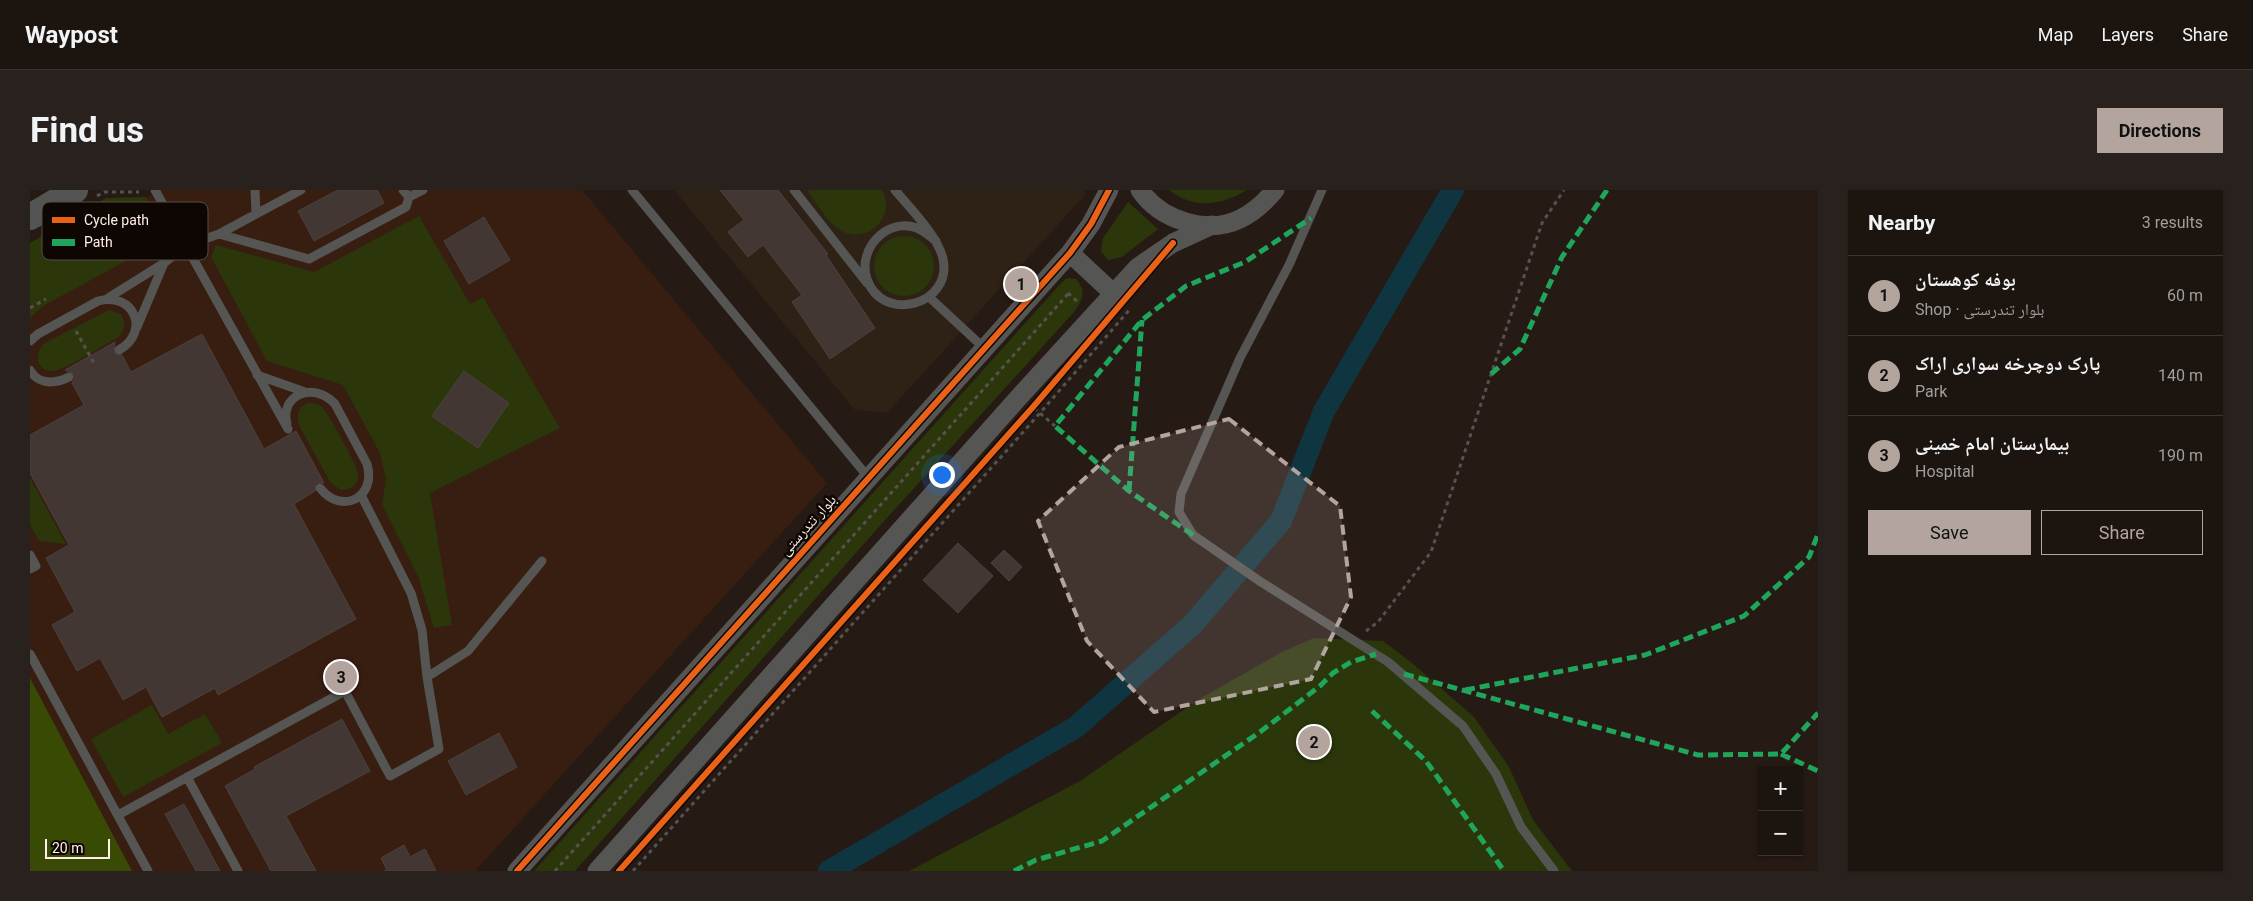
<!DOCTYPE html>
<html lang="en">
<head>
<meta charset="utf-8">
<style>
	body { margin:0; font-family:Roboto,"Noto Naskh Arabic",sans-serif; background:#29211d; color:#f1f3f6 }
	.controls { position:absolute; right:15px; bottom:15px; display:grid; overflow:hidden; border-radius:0px; box-shadow:0 1px 4px #0004 }
	.controls button { width:45px; height:45px; display:grid; place-items:center; padding:0; border:0; border-bottom:1px solid #3a332f; background:#1c140f; color:#f1f3f6; font:25px sans-serif }
	.scale { position:absolute; left:15px; bottom:12px; width:65px; box-sizing:border-box; padding-left:5px; border:2px solid #ffefe8; border-top:0; font-size:14px; line-height:18px; white-space:nowrap; color:#ffefe8; -webkit-text-stroke:4px #0e0603; paint-order:stroke }
	.you { position:absolute; left:911px; top:284px; width:18px; height:18px; margin:-12px; border:4px solid #fff; border-radius:50%; background:#1a73e8; box-shadow:0 0 0 8px #1a73e833 }
	.badge { display:grid; place-items:center; width:32px; height:32px; border-radius:50%; background:#b3a49e; color:#111; font-size:16px; font-weight:700 }
	.pin { position:absolute; translate:-50% -50%; border:2px solid #fff; box-shadow:0 1px 5px #0006 }
	.list { margin:0; padding:0; list-style:none }
	h2 { display:flex; justify-content:space-between; align-items:center; height:65px; margin:0; padding:0 20px; font-size:21px }
	h2 small { font-size:16px; font-weight:400; color:#a09e9e }
	.list li { display:grid; grid-template-columns:32px 1fr auto; gap:15px; align-items:center; box-sizing:border-box; height:80px; padding:0 20px; border-top:1px solid #3a332f }
	.list b { display:block; font-size:19px; white-space:nowrap }
	.list p { margin:0; font-size:16px; white-space:nowrap; color:#a09e9e }
	.list em { font-size:16px; font-style:normal; color:#a09e9e }
	.actions { display:flex; gap:10px; padding:15px 20px }
	.actions a { flex:1; padding:11px 0; border:1px solid #b3a49e; border-radius:0px; text-align:center; font-size:18px; color:#b3a49e }
	.actions .main { background:#b3a49e; color:#111 }
	.map { position:relative; flex:none; width:1788px; height:681px; overflow:hidden; border-radius:0px }
	header { display:flex; align-items:center; gap:30px; box-sizing:border-box; height:70px; padding:0 25px; background:#1c140f; border-bottom:1px solid #3a332f }
	header strong { font-size:24px }
	nav { display:flex; gap:28px; margin-inline-start:auto; font-size:18px }
	.intro { display:flex; align-items:center; justify-content:space-between; box-sizing:border-box; height:120px; padding:0 30px }
	h1 { margin:0; font-size:35px }
	.button { padding:12px 22px; border-radius:0px; background:#b3a49e; color:#111; font-size:18px; font-weight:700 }
	main { display:flex; gap:30px; padding:0 30px }
	aside { flex:1; background:#1c140f; border-radius:0px; box-shadow:0 1px 4px #0004 }
	.map>svg:first-child { display:block }
	.built { fill:#381d11 }
	.education { fill:#2e2115 }
	.green { fill:#2b370a }
	.forest { fill:#394a04 }
	.lines { fill:none; stroke-linecap:round; stroke-linejoin:round }
	.canal { stroke:#0f3540; stroke-width:22 }
	.building { fill:#423733; stroke:#4c413e }
	.path { stroke:#55524f; stroke-width:3; stroke-dasharray:4 4; stroke-linecap:butt }
	.lane { stroke:#555553; stroke-width:9 }
	.street { stroke:#555553; stroke-width:19 }
	.secondary { stroke:#535552; stroke-width:26 }
	.quiet { stroke:#20a55d; stroke-width:5; stroke-dasharray:10 5; stroke-linecap:butt }
	.cycleway-casing { stroke:#0e0603; stroke-width:9 }
	.cycleway { stroke:#ea6118; stroke-width:6 }
	.marked { fill:#b3a49e; fill-opacity:0.2; stroke:#b3a49e; stroke-width:4; stroke-dasharray:10 6; stroke-linejoin:round }
	.labels { text-anchor:middle; dominant-baseline:central; stroke-width:5; stroke-linejoin:round; paint-order:stroke }
	.street-label { font-size:15px; fill:#ffefe8; stroke:#0e0603 }
	.key { fill:#0e0603; stroke:#564c48; stroke-width:1 }
	.key-label { font-size:14px; fill:#ffefe8 }
</style>
</head>
<body>
<header>
<strong>Waypost</strong>
<nav><a>Map</a><a>Layers</a><a>Share</a></nav>
</header>
<div class="intro"><h1>Find us</h1><a class="button">Directions</a></div>
<main>
<div class="map">
<svg width="1788" height="681" viewBox="0 0 1788 681">
	<rect width="100%" height="100%" fill="#261a14"/>
	<!-- built -->
	<path class="built" d="M 130,0 L 552,0 L 797,293 L 445,681 L 0,681 L 0,53 L 76,8 L 116,7 Z"/>
	<!-- education -->
	<path class="education" d="M 644,0 L 1052,0 L 1056,4 L 857,223 L 825,220 Z"/>
	<!-- green -->
	<path class="green" d="M 777,0 L 852,0 C 867,26 838,55 812,41 C 798,34 787,13 777,0 Z
		M 1139,0 L 1217,0 C 1192,15 1164,20 1139,0 Z
		M 116,7 L 136,46 L 134,54 L 123,61 L 114,61 L 13,116 L 0,128 L 0,53 L 76,8 Z
		M 1098,12 L 1128,39 L 1092,67 L 1078,70 L 1071,61 L 1073,48 Z
		M 389,26 L 440,114 L 453,107 L 530,238 L 400,303 L 422,435 L 404,438 L 388,386 L 352,315 L 356,289 L 350,263 L 313,195 L 237,171 L 181,67 L 186,55 L 284,82 Z
		M844 76a30 30 0 1 1 60 0a30 30 0 1 1-60 0Z
		M 1037,88 L 1046,89 C 1057,102 1053,109 1044,122 L 847,339 L 545,681 L 504,681 L 1032,92 Z
		M 79,120 L 91,124 C 96,134 95,141 87,148 C 74,155 33,182 21,181 C 4,180 5,161 15,153 Z
		M 278,213 C 284,213 288,213 292,217 C 298,223 328,276 328,284 C 329,295 321,300 311,300 L 300,292 L 269,235 C 266,225 268,218 278,213 Z
		M 0,288 L 36,354 L 9,351 L 0,335 Z
		M 1284,448 L 1353,451 L 1382,473 L 1444,527 L 1479,577 L 1503,630 L 1542,681 L 879,681 L 1050,591 L 1171,508 L 1252,462 Z
		M 122,515 L 138,544 L 175,524 L 192,553 L 93,607 L 61,549 Z"/>
	<!-- forest -->
	<path class="forest" d="M 0,488 L 102,681 L 0,681 Z"/>
	<g class="lines">
		<!-- canal -->
		<path class="canal" d="M 799,681 L 1046,537 L 1163,434 L 1251,331 L 1294,221 L 1423,0"/>
	</g>
	<!-- building -->
	<path class="building" d="M 308,0 L 347,0 L 354,13 L 284,51 L 268,21 Z
		M 690,0 L 748,0 L 798,64 L 796,65 L 845,138 L 800,169 L 762,112 L 772,105 L 733,55 L 718,67 L 698,42 L 714,30 Z
		M 454,27 L 480,70 L 439,94 L 414,51 Z
		M 172,144 L 234,259 L 266,241 L 294,293 L 286,293 L 285,301 L 264,314 L 326,429 L 188,505 L 185,498 L 132,527 L 116,497 L 93,510 L 70,468 L 47,481 L 22,435 L 45,422 L 16,368 L 39,355 L 0,283 L 0,245 L 54,215 L 42,193 L 45,188 L 44,184 L 35,180 L 85,152 L 84,163 L 92,165 L 101,182 Z
		M 434,181 L 479,213 L 448,258 L 402,226 Z
		M 928,353 L 963,386 L 928,423 L 893,390 Z
		M 974,360 L 992,377 L 979,391 L 961,373 Z
		M 312,529 L 340,581 L 256,626 L 286,681 L 241,681 L 195,596 L 225,579 L 224,577 Z
		M 469,543 L 487,577 L 436,605 L 418,571 Z
		M 154,614 L 190,681 L 166,681 L 135,624 Z
		M 374,655 L 380,667 L 395,659 L 406,681 L 354,681 L 357,680 L 351,668 Z"/>
	<g class="lines">
		<!-- path -->
		<path class="path" d="M 67,6 L 74,2 L 109,2
			M 1038,103 L 1048,112
			M 0,118 L 16,109
			M 46,141 L 64,173
			M 1004,218 L 1025,236
			M 1336,441 L 1348,432 L 1401,362 L 1512,33 L 1534,0
			M 525,681 L 1038,104
			M 603,681 L 1010,223 L 1101,118"/>
		<!-- lane -->
		<path class="lane" d="M 125,0 L 258,239
			M 225,0 L 226,24
			M 602,0 L 838,287
			M 764,0 L 837,93
			M 865,0 C 880,18 908,46 913,69 C 923,115 852,134 837,89 C 827,60 856,27 887,38 C 894,41 900,46 906,51
			M 1292,0 L 1259,75 L 1210,168 L 1151,304 L 1149,322 L 1163,345 L 1231,392 L 1358,472 L 1433,536 L 1466,584 L 1491,637 L 1524,681
			M 379,7 L 393,0
			M 189,44 L 279,69 L 376,17 L 379,7 L 373,0
			M 899,107 L 953,157
			M 78,108 L 134,73 L 157,55 L 189,44 L 271,0
			M 107,137 L 134,73
			M 0,151 L 8,144 L 68,111 C 104,101 121,142 89,160
			M 0,180 C 8,195 26,194 39,187
			M 227,185 L 275,202
			M 257,234 C 249,206 283,190 305,214 L 337,274 C 347,307 312,326 290,298
			M 0,365 L 6,376 L 0,379
			M 0,464 L 118,681
			M 397,487 L 438,461 L 512,371
			M 157,587 L 208,681
			M 88,625 L 315,501 L 360,586 L 409,559 L 397,487 L 392,440 L 381,403 L 331,305"/>
		<!-- street -->
		<path class="street" d="M 1110,0 C 1130,30 1177,45 1210,29 C 1225,22 1235,12 1245,0
			M 1040,63 L 1084,104
			M 487,681 L 1040,63 L 1061,34 L 1079,0
			M 567,681 L 990,206 L 1108,77 L 1143,53 L 1182,35"/>
		<!-- secondary -->
		<path class="secondary" d="M 0,27 L 45,0"/>
		<!-- quiet -->
		<path class="quiet" d="M 1461,184 L 1490,159 L 1532,67 L 1577,0
			M 1099,301 L 1112,130
			M 1163,345 L 1099,301 L 1025,236 L 1112,130 L 1156,96 L 1215,72 L 1281,28
			M 1374,484 L 1668,565 L 1751,564 L 1788,523
			M 1435,500 L 1615,465 L 1714,426 L 1779,367 L 1788,344
			M 1342,521 L 1396,571 L 1474,681
			M 1751,564 L 1788,581
			M 984,681 L 1006,670 L 1072,651 L 1230,542 L 1290,496 L 1303,483 L 1321,472 L 1346,464"/>
		<!-- cycleway casing -->
		<g class="cycleway-casing">
			<path id="cycleway" d="M 487,681 L 1040,63 L 1061,34 L 1079,0
				M 589,681 L 1003,217 L 1143,53"/>
		</g>
		<!-- cycleway -->
		<use href="#cycleway" class="cycleway"/>
	</g>
	<!-- marked area -->
	<path class="marked" d="M 1199,229 L 1310,316 L 1321,407 L 1281,489 L 1124,522 L 1057,451 L 1008,331 L 1089,257 Z"/>
	<g class="labels">
		<!-- street labels -->
		<g class="street-label">
			<text transform="translate(778 335) rotate(-48)">بلوار تندرستی</text>
		</g>
	</g>
	<!-- legend -->
	<rect x="12" y="12" width="166" height="58" rx="8" class="key"/>
	<rect x="22" y="27" width="23" height="6" fill="#ea6118"/>
	<rect x="22" y="49" width="23" height="7" fill="#20a55d"/>
	<g class="key-label">
		<text x="54" y="35">Cycle path</text>
		<text x="54" y="57">Path</text>
	</g>
</svg>
<div class="controls">
<button>+</button>
<button>−</button>
</div>
<div class="scale">20 m</div>
<div class="you"></div>
<div class="pin badge" style="left:991px;top:94px">1</div>
<div class="pin badge" style="left:1284px;top:552px">2</div>
<div class="pin badge" style="left:311px;top:487px">3</div>
</div>
<aside>
<h2>Nearby<small>3 results</small></h2>
<ul class="list">
<li><span class="badge">1</span><div><b>بوفه کوهستان</b><p>Shop · بلوار تندرستی</p></div><em>60 m</em></li>
<li><span class="badge">2</span><div><b>پارک دوچرخه سواری اراک</b><p>Park</p></div><em>140 m</em></li>
<li><span class="badge">3</span><div><b>بیمارستان امام خمینی</b><p>Hospital</p></div><em>190 m</em></li>
</ul>
<div class="actions"><a class="main">Save</a><a>Share</a></div>
</aside>
</main>
</body>
</html>
